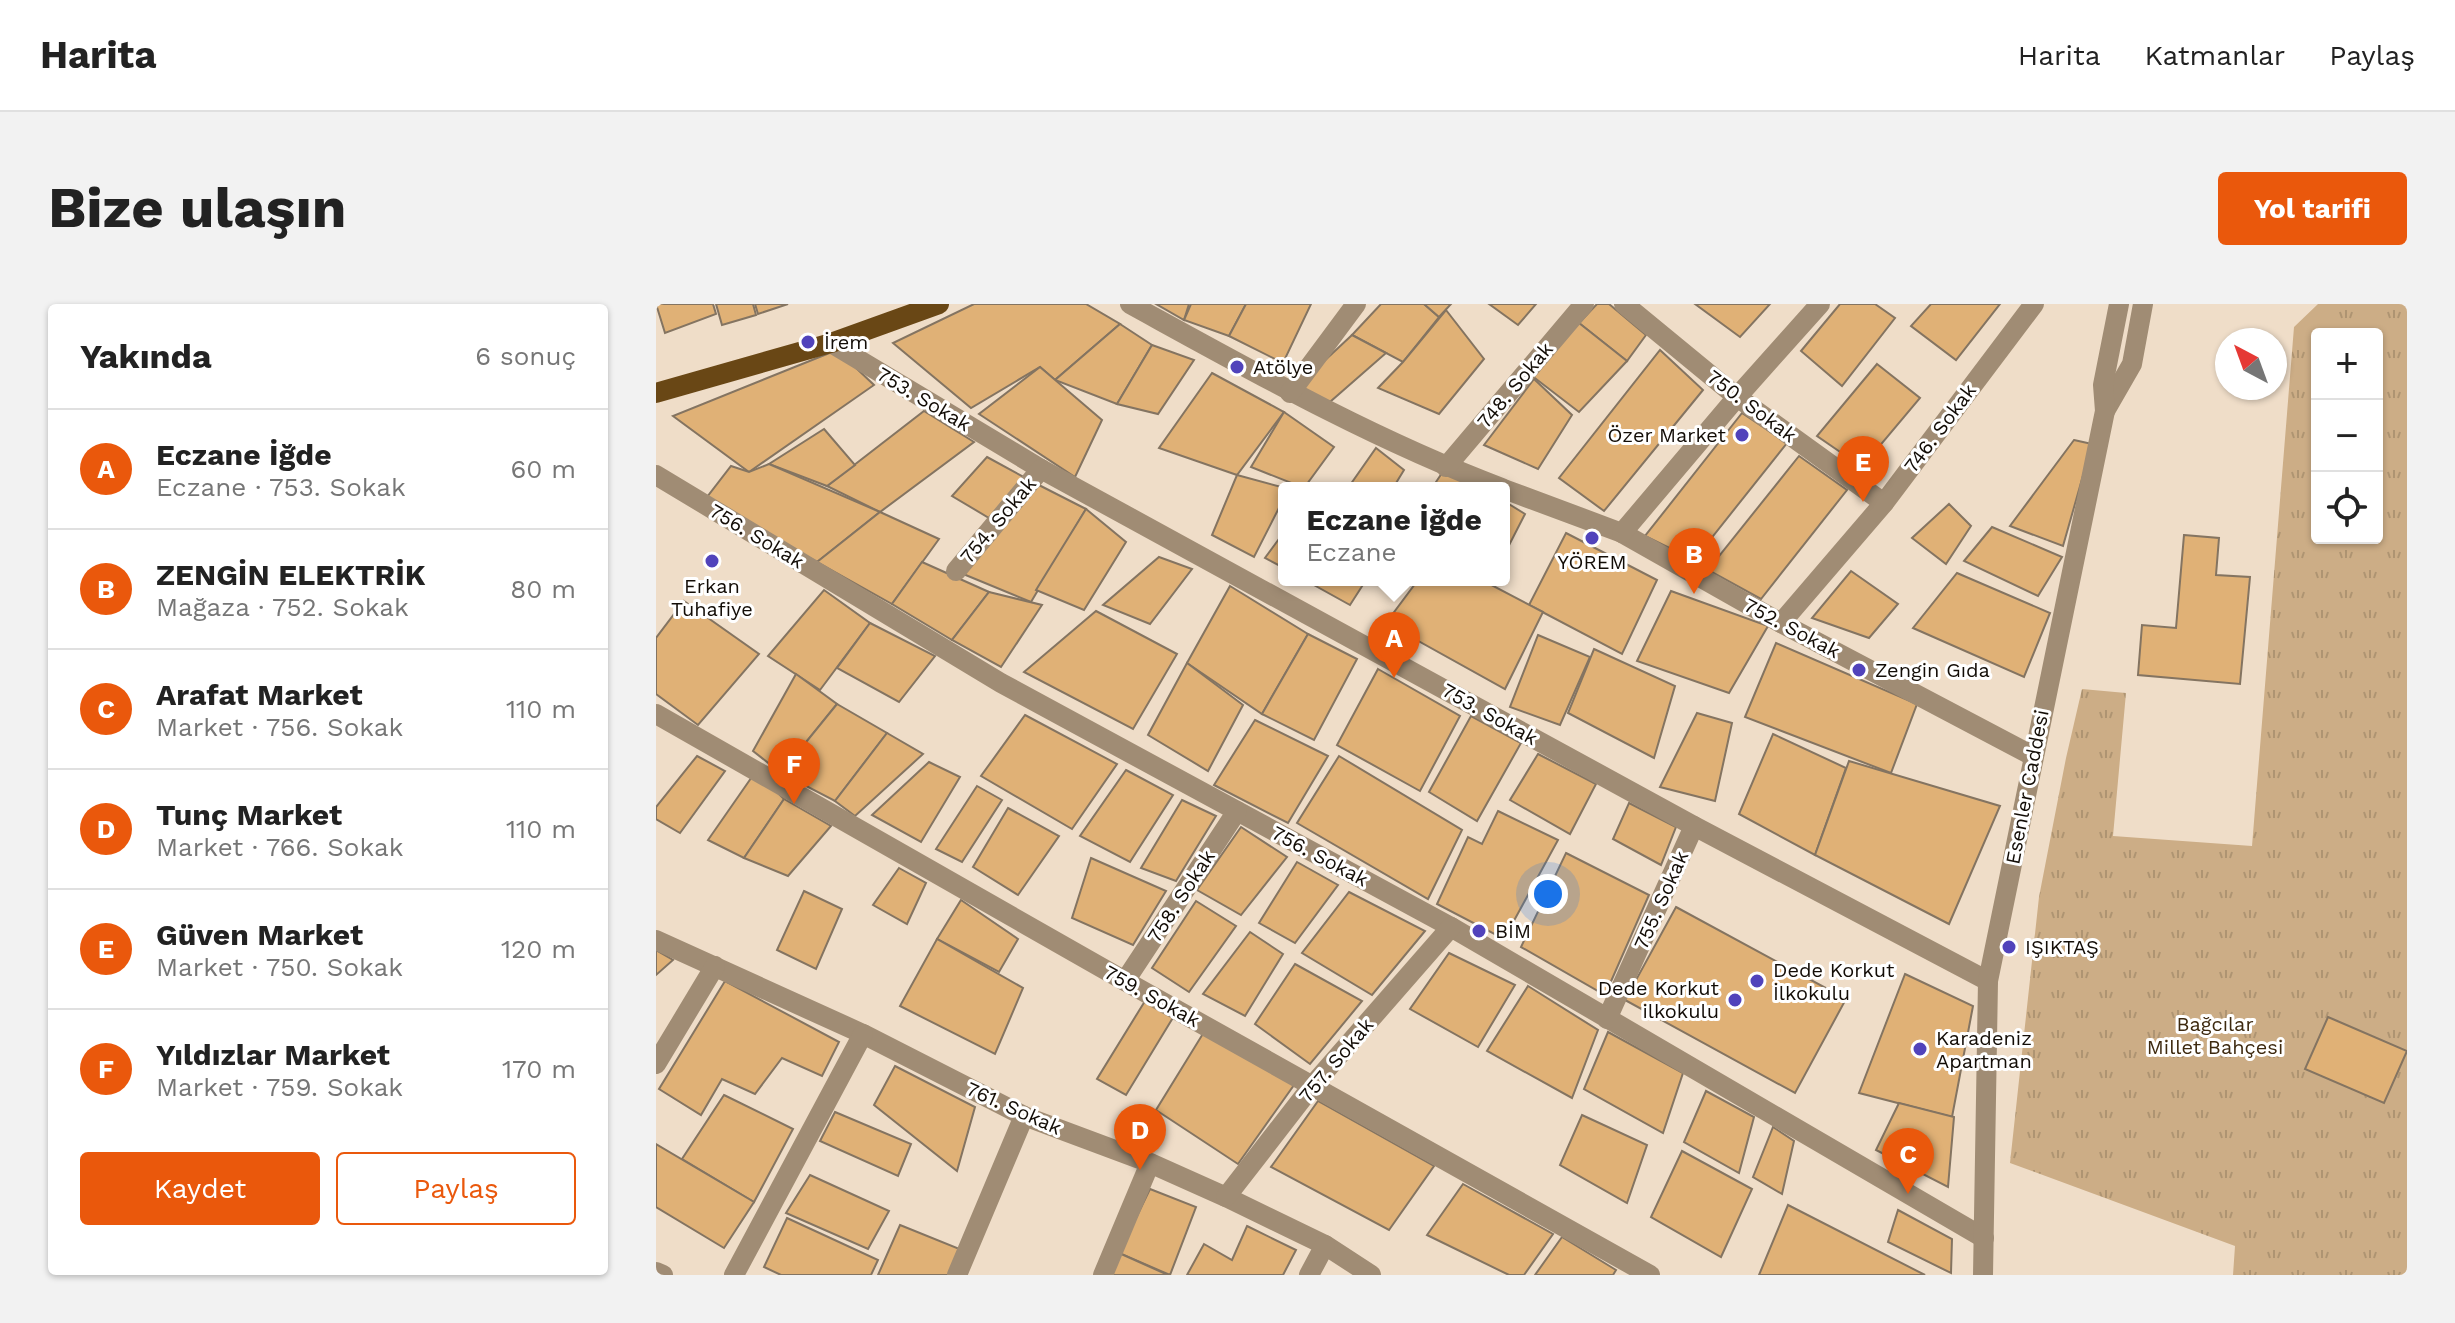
<!DOCTYPE html>
<html lang="tr">
<meta charset="utf-8">
<style>
:root{--surface:#fff;--page:#f2f2f2;--text:#222;--muted:#767676;--line:#e0e0e0;--accent:#ea580c}
body{margin:0;font-family:"Work Sans",sans-serif;background:var(--page);color:var(--text)}
.controls{position:absolute;right:24px;top:24px;display:grid;overflow:hidden;border-radius:8px;box-shadow:0 2px 6px #0004}
.controls button{width:72px;height:72px;display:grid;place-items:center;padding:0;border:0;border-bottom:2px solid var(--line);background:var(--surface);color:var(--text);font:40px sans-serif}
.compass{position:absolute;left:1559px;top:24px;width:72px;height:72px;border-radius:50%;background:var(--surface);box-shadow:0 2px 6px #0004;rotate:319deg}
.you{position:absolute;left:892px;top:590px;width:28px;height:28px;margin:-20px;border:6px solid #fff;border-radius:50%;background:#1a73e8;box-shadow:0 0 0 12px #1a73e833}
.badge{display:grid;place-items:center;width:52px;height:52px;border-radius:50%;background:var(--accent);color:#fff;font-size:26px;font-weight:700}
.pin{position:absolute;translate:-50% -66px;filter:drop-shadow(0 2px 4px #0008)}
.pin::after{content:'';position:absolute;top:42px;width:28px;height:24px;background:inherit;clip-path:polygon(0 0,100% 0,50% 100%)}
.popup{position:absolute;left:622px;top:178px;width:232px;height:104px;box-sizing:border-box;display:grid;place-content:center;border-radius:8px;background:var(--surface);filter:drop-shadow(0 2px 6px #0005);font-size:26px;white-space:nowrap;color:var(--muted)}
.popup b{font-size:30px;color:var(--text)}
.popup::after{content:'';position:absolute;left:50%;top:100%;margin-left:-16px;border:16px solid transparent;border-top-color:var(--surface)}
.list{margin:0;padding:0;list-style:none}
h2{display:flex;justify-content:space-between;align-items:center;height:104px;margin:0;padding:0 32px;font-size:34px}
h2 small{font-size:26px;font-weight:400;color:var(--muted)}
.list li{display:grid;grid-template-columns:52px 1fr auto;gap:24px;align-items:center;box-sizing:border-box;height:120px;padding:0 32px;border-top:2px solid var(--line)}
.list b{display:block;font-size:30px;white-space:nowrap}
.list p{margin:0;font-size:26px;white-space:nowrap;color:var(--muted)}
.list em{font-size:26px;font-style:normal;color:var(--muted)}
.actions{display:flex;gap:16px;padding:24px 32px}
.actions a{flex:1;padding:18px 0;border:2px solid var(--accent);border-radius:8px;text-align:center;font-size:28px;color:var(--accent)}
.actions .main{background:var(--accent);color:#fff}
.icon{flex:none;width:44px;height:44px;fill:none;stroke:currentColor;stroke-width:2;stroke-linecap:round;stroke-linejoin:round}
.map{position:relative;flex:none;width:1751px;height:971px;overflow:hidden;border-radius:8px}
header{display:flex;align-items:center;gap:48px;box-sizing:border-box;height:112px;padding:0 40px;background:var(--surface);border-bottom:2px solid var(--line)}
header strong{font-size:38px}
nav{display:flex;gap:44px;margin-inline-start:auto;font-size:28px}
.intro{display:flex;align-items:center;justify-content:space-between;box-sizing:border-box;height:192px;padding:0 48px}
h1{margin:0;font-size:56px}
.button{padding:20px 36px;border-radius:8px;background:var(--accent);color:#fff;font-size:28px;font-weight:700}
main{display:flex;gap:48px;padding:0 48px}
aside{flex:1;background:var(--surface);border-radius:8px;box-shadow:0 2px 6px #0004}
.map>svg:first-child{display:block}
.park{fill:url(#park-tufts);fill-rule:evenodd}
.building{fill:#e0b176;stroke:#847461;stroke-width:2}
.lines{fill:none;stroke-linecap:round;stroke-linejoin:round}
.minor{stroke:#a08c74;stroke-width:20}
.major{stroke:#694715;stroke-width:20}
.poi-dot{fill:#5143bb;stroke:#fff;stroke-width:3}
.labels{text-anchor:middle;dominant-baseline:central;stroke-width:6;stroke-linejoin:round;paint-order:stroke}
.poi-label{font-size:20px;fill:#120c06;stroke:#fff;text-anchor:start}
.street-label{font-size:20px;fill:#120c06;stroke:#fff}
.park-label{font-size:20px;fill:#3d290f;stroke:#fff}
</style>
<header>
<strong>Harita</strong>
<nav><a>Harita</a><a>Katmanlar</a><a>Paylaş</a></nav>
</header>
<div class="intro"><h1>Bize ulaşın</h1><a class="button">Yol tarifi</a></div>
<main>
<aside>
<h2>Yakında<small>6 sonuç</small></h2>
<ul class="list">
<li><span class="badge">A</span><div><b>Eczane İğde</b><p>Eczane · 753. Sokak</p></div><em>60 m</em></li>
<li><span class="badge">B</span><div><b>ZENGİN ELEKTRİK</b><p>Mağaza · 752. Sokak</p></div><em>80 m</em></li>
<li><span class="badge">C</span><div><b>Arafat Market</b><p>Market · 756. Sokak</p></div><em>110 m</em></li>
<li><span class="badge">D</span><div><b>Tunç Market</b><p>Market · 766. Sokak</p></div><em>110 m</em></li>
<li><span class="badge">E</span><div><b>Güven Market</b><p>Market · 750. Sokak</p></div><em>120 m</em></li>
<li><span class="badge">F</span><div><b>Yıldızlar Market</b><p>Market · 759. Sokak</p></div><em>170 m</em></li>
</ul>
<div class="actions"><a class="main">Kaydet</a><a>Paylaş</a></div>
</aside>
<div class="map">
<svg width="1751" height="971" viewBox="0 0 1751 971">
<defs>
<pattern id="park-tufts" width="24" height="20" patternUnits="userSpaceOnUse" patternTransform="scale(2)"><rect width="24" height="20" fill="#ccad86"/><path d="M3 7l-1-3M5 7V3M7 7l1-3M15 17l-1-3M17 17v-4M19 17l1-3" fill="none" stroke="#ae9472"/></pattern>
</defs>
<rect width="100%" height="100%" fill="#efddc8"/>
<path class="park" d="M 1662,0 L 1751,0 L 1751,971 L 1577,971 L 1579,942 L 1354,859 L 1383,593 L 1410,454 L 1426,385 L 1470,389 L 1457,532 L 1596,542 L 1638,23 ZM 1661,30 L 1721,30 L 1721,234 L 1661,234 Z"/>
<g class="building">
<polygon points="0,0 57,0 60,10 9,29"/>
<polygon points="60,0 97,0 100,11 66,21"/>
<polygon points="99,0 132,0 102,10"/>
<polygon points="318,0 430,0 464,20 399,76 384,63 315,104 237,39"/>
<polygon points="500,0 533,0 528,16"/>
<polygon points="535,0 590,0 573,32 528,16"/>
<polygon points="590,0 655,0 627,59 573,32"/>
<polygon points="725,0 768,0 783,13 747,58 696,31"/>
<polygon points="768,0 795,0 783,13"/>
<polygon points="833,0 880,0 862,21"/>
<polygon points="941,0 953,0 990,31 971,57 923,19"/>
<polygon points="1039,0 1114,0 1084,33"/>
<polygon points="1184,0 1219,0 1239,14 1186,82 1145,47"/>
<polygon points="1275,0 1344,0 1300,56 1255,22"/>
<polygon points="790,6 828,55 783,110 722,84 747,58"/>
<polygon points="923,19 971,57 923,108 871,68"/>
<polygon points="464,20 496,41 461,100 399,76"/>
<polygon points="696,31 730,49 667,104 634,89"/>
<polygon points="496,41 538,56 502,110 461,100"/>
<polygon points="181,46 218,81 93,168 17,112"/>
<polygon points="1004,46 1047,86 948,207 903,174"/>
<polygon points="1221,60 1264,94 1206,163 1161,132"/>
<polygon points="384,63 446,116 419,173 323,110"/>
<polygon points="556,69 628,108 581,171 503,144"/>
<polygon points="878,75 916,111 882,165 828,141"/>
<polygon points="268,107 318,138 224,208 171,182"/>
<polygon points="628,108 678,143 648,184 595,163"/>
<polygon points="1086,109 1131,139 1038,256 989,232"/>
<polygon points="168,125 199,161 171,182 113,160"/>
<polygon points="1418,136 1436,140 1407,242 1354,222"/>
<polygon points="720,144 748,166 737,184 692,184"/>
<polygon points="1143,152 1191,186 1105,295 1052,266"/>
<polygon points="331,153 375,177 333,214 296,192"/>
<polygon points="113,160 224,208 161,258 48,197 75,162 93,168"/>
<polygon points="790,163 826,184 776,184"/>
<polygon points="581,171 629,184 628,194 598,253 556,231"/>
<polygon points="375,177 430,205 375,298 300,267"/>
<polygon points="848,197 869,210 848,251"/>
<polygon points="1293,200 1315,222 1290,260 1256,234"/>
<polygon points="430,205 470,238 428,306 380,286"/>
<polygon points="224,208 283,235 236,300 161,258"/>
<polygon points="1336,223 1406,253 1382,292 1308,257"/>
<polygon points="628,228 628,264 609,254"/>
<polygon points="910,229 1001,276 966,350 873,301"/>
<polygon points="1528,231 1563,234 1560,271 1594,273 1584,380 1482,371 1486,321 1520,324"/>
<polygon points="503,253 536,265 494,320 447,301"/>
<polygon points="266,258 333,288 296,336 236,300"/>
<polygon points="1195,267 1242,300 1213,334 1156,314"/>
<polygon points="1301,269 1394,309 1368,373 1257,324"/>
<polygon points="649,276 710,276 694,301"/>
<polygon points="762,276 826,276 887,308 849,385 730,319"/>
<polygon points="574,282 652,330 606,410 531,359"/>
<polygon points="168,286 214,319 164,386 112,352"/>
<polygon points="1015,287 1112,322 1073,389 981,357"/>
<polygon points="333,288 386,301 345,363 296,336"/>
<polygon points="28,297 103,350 42,421 0,390 0,334"/>
<polygon points="440,307 521,350 477,425 368,368"/>
<polygon points="214,319 279,352 243,398 181,364"/>
<polygon points="652,330 701,355 658,436 606,410"/>
<polygon points="882,331 934,353 904,421 854,403"/>
<polygon points="1120,339 1261,400 1235,469 1089,413"/>
<polygon points="938,345 1019,382 998,454 912,409"/>
<polygon points="531,359 587,401 552,467 492,431"/>
<polygon points="722,365 804,412 764,487 681,441"/>
<polygon points="140,370 181,400 125,469 97,447"/>
<polygon points="181,400 231,429 179,497 125,469"/>
<polygon points="1041,409 1076,419 1059,497 1004,483"/>
<polygon points="369,411 461,460 416,525 325,472"/>
<polygon points="815,412 865,439 821,517 773,488"/>
<polygon points="599,416 672,452 632,519 558,481"/>
<polygon points="231,429 267,450 199,512 179,497"/>
<polygon points="1117,430 1190,464 1159,551 1083,510"/>
<polygon points="882,450 940,480 914,530 854,496"/>
<polygon points="41,452 69,467 24,529 0,515 0,503"/>
<polygon points="683,452 806,526 772,595 641,519"/>
<polygon points="1193,457 1344,502 1293,620 1159,551"/>
<polygon points="273,458 304,473 265,538 216,511"/>
<polygon points="470,466 517,491 474,558 424,532"/>
<polygon points="100,467 128,495 88,554 52,536"/>
<polygon points="321,482 346,496 306,558 280,545"/>
<polygon points="128,495 175,522 132,572 88,554"/>
<polygon points="526,496 560,512 520,577 485,564"/>
<polygon points="973,499 1020,523 1005,561 957,535"/>
<polygon points="352,504 403,532 362,591 317,563"/>
<polygon points="842,507 902,536 848,635 781,600 812,533 826,540"/>
<polygon points="585,523 631,553 585,611 541,586"/>
<polygon points="910,549 993,591 949,691 865,643"/>
<polygon points="435,554 510,587 477,641 416,614"/>
<polygon points="641,558 682,581 639,639 603,619"/>
<polygon points="243,564 270,579 251,620 217,601"/>
<polygon points="148,587 186,605 160,665 121,646"/>
<polygon points="693,588 769,627 716,691 646,649"/>
<polygon points="305,596 362,635 343,668 281,635"/>
<polygon points="540,597 580,622 533,688 496,664"/>
<polygon points="1020,603 1190,695 1139,789 969,696"/>
<polygon points="594,628 627,650 589,712 547,690"/>
<polygon points="281,635 367,684 339,750 244,702"/>
<polygon points="0,646 17,656 0,671"/>
<polygon points="793,649 859,681 822,743 754,705"/>
<polygon points="639,660 706,697 654,760 599,720"/>
<polygon points="1249,670 1317,702 1296,813 1203,789"/>
<polygon points="69,677 183,738 166,772 126,754 99,790 66,775 45,811 3,785"/>
<polygon points="872,682 942,726 916,794 831,747"/>
<polygon points="489,697 518,712 470,791 441,775"/>
<polygon points="1672,713 1751,747 1728,799 1649,765"/>
<polygon points="548,728 638,781 582,860 500,806"/>
<polygon points="952,728 1027,769 1007,829 928,785"/>
<polygon points="239,762 319,803 301,867 218,801"/>
<polygon points="1050,787 1098,813 1083,869 1028,838"/>
<polygon points="68,791 137,825 98,898 26,855"/>
<polygon points="662,797 778,862 733,926 615,863"/>
<polygon points="1243,799 1298,813 1292,883 1220,846"/>
<polygon points="179,808 255,840 242,872 164,837"/>
<polygon points="926,811 991,841 971,899 904,861"/>
<polygon points="1117,823 1138,837 1126,890 1097,873"/>
<polygon points="0,840 98,898 68,944 0,903"/>
<polygon points="1026,847 1096,885 1065,953 995,913"/>
<polygon points="154,871 233,907 212,945 130,909"/>
<polygon points="807,880 897,930 868,971 853,971 771,931"/>
<polygon points="494,885 540,903 514,971 463,949"/>
<polygon points="1132,901 1269,971 1103,971"/>
<polygon points="1242,906 1296,935 1295,969 1232,938"/>
<polygon points="131,914 222,956 215,971 125,971 108,963"/>
<polygon points="244,921 306,946 296,971 222,971"/>
<polygon points="591,922 640,946 627,971 531,971 548,940 576,956"/>
<polygon points="906,933 960,966 957,971 879,971"/>
<polygon points="463,949 512,971 454,971"/>
</g>
<g class="lines">
<g class="minor">
<path d="M 474,0 C 596,67 716,135 846,184"/>
<polyline points="968,0 1081,93 1228,199"/>
<polyline points="175,39 385,165 1038,522 1332,677"/>
<polyline points="634,89 700,0"/>
<polyline points="1449,107 1476,60 1487,0"/>
<polyline points="790,163 928,0"/>
<polyline points="0,171 345,379 795,623 1328,934"/>
<polyline points="848,185 966,229 1125,319 1377,452"/>
<polyline points="966,229 1081,93 1164,0"/>
<polyline points="300,267 385,165"/>
<polyline points="1125,319 1228,199 1378,0"/>
<polyline points="0,410 469,677 994,971"/>
<polyline points="0,636 207,730 368,812 494,859 570,893 669,941 715,971"/>
<polyline points="469,677 581,507"/>
<polyline points="951,715 1038,522"/>
<polyline points="0,760 59,662"/>
<polyline points="570,893 656,782 795,623"/>
<polyline points="0,968 7,971"/>
<polyline points="78,971 207,730"/>
<polyline points="301,971 368,812"/>
<polyline points="447,971 494,859"/>
<polyline points="653,971 669,941"/>
<polyline points="1327,971 1332,677 1449,107 1447,81 1463,0"/>
</g>
<polyline class="major" points="0,89 175,39 283,0"/>
</g>
<g class="poi-dot">
<circle cx="152" cy="38" r="8"/>
<circle cx="581" cy="63" r="8"/>
<circle cx="1086" cy="131" r="8"/>
<circle cx="936" cy="234" r="8"/>
<circle cx="56" cy="257" r="8"/>
<circle cx="1203" cy="366" r="8"/>
<circle cx="823" cy="627" r="8"/>
<circle cx="1353" cy="643" r="8"/>
<circle cx="1101" cy="677" r="8"/>
<circle cx="1079" cy="696" r="8"/>
<circle cx="1264" cy="745" r="8"/>
</g>
<g class="labels">
<g class="poi-label">
<text x="168" y="38">İrem</text>
<text x="597" y="63">Atölye</text>
<text x="1070" y="131" text-anchor="end">Özer Market</text>
<text x="936" y="258" text-anchor="middle">YÖREM</text>
<text x="56" y="282" text-anchor="middle">Erkan<tspan x="56" dy="23">Tuhafiye</tspan></text>
<text x="1219" y="366">Zengin Gıda</text>
<text x="839" y="627">BİM</text>
<text x="1369" y="643">IŞIKTAŞ</text>
<text x="1117" y="666">Dede Korkut<tspan x="1117" dy="23">İlkokulu</tspan></text>
<text x="1063" y="684" text-anchor="end">Dede Korkut<tspan x="1063" dy="23">ilkokulu</tspan></text>
<text x="1280" y="734">Karadeniz<tspan x="1280" dy="23">Apartman</tspan></text>
</g>
<g class="street-label">
<text transform="translate(859 81) rotate(-50)">748. Sokak</text>
<text transform="translate(268 95) rotate(31)">753. Sokak</text>
<text transform="translate(1096 102) rotate(37)">750. Sokak</text>
<text transform="translate(1284 124) rotate(-53)">746. Sokak</text>
<text transform="translate(342 216) rotate(-50)">754. Sokak</text>
<text transform="translate(101 232) rotate(31)">756. Sokak</text>
<text transform="translate(1136 324) rotate(28)">752. Sokak</text>
<text transform="translate(834 410) rotate(29)">753. Sokak</text>
<text transform="translate(1371 483) rotate(-79)">Esenler Caddesi</text>
<text transform="translate(664 552) rotate(28)">756. Sokak</text>
<text transform="translate(525 592) rotate(-57)">758. Sokak</text>
<text transform="translate(1005 596) rotate(-66)">755. Sokak</text>
<text transform="translate(496 692) rotate(29)">759. Sokak</text>
<text transform="translate(680 756) rotate(-50)">757. Sokak</text>
<text transform="translate(358 804) rotate(24)">761. Sokak</text>
</g>
<g class="park-label">
<text x="1559" y="720">Bağcılar<tspan x="1559" dy="23">Millet Bahçesi</tspan></text>
</g>
</g>
</svg>
<div class="controls">
<button>+</button>
<button>−</button>
<button><svg class="icon" aria-label="locate" viewBox="0 0 24 24"><circle cx="12" cy="12" r="6"/><path d="M12 2v4M12 18v4M2 12h4M18 12h4"/></svg></button>
</div>
<svg class="compass" viewBox="-18 -18 36 36"><path d="M0-13l5 13h-10z" fill="#e53935"/><path d="M0 13l5-13h-10z" fill="#767676"/></svg>
<div class="you"></div>
<div class="pin badge" style="left:738px;top:374px">A</div>
<div class="popup"><b>Eczane İğde</b>Eczane</div>
<div class="pin badge" style="left:1038px;top:290px">B</div>
<div class="pin badge" style="left:1252px;top:890px">C</div>
<div class="pin badge" style="left:484px;top:866px">D</div>
<div class="pin badge" style="left:1207px;top:198px">E</div>
<div class="pin badge" style="left:138px;top:500px">F</div>
</div>
</main>
